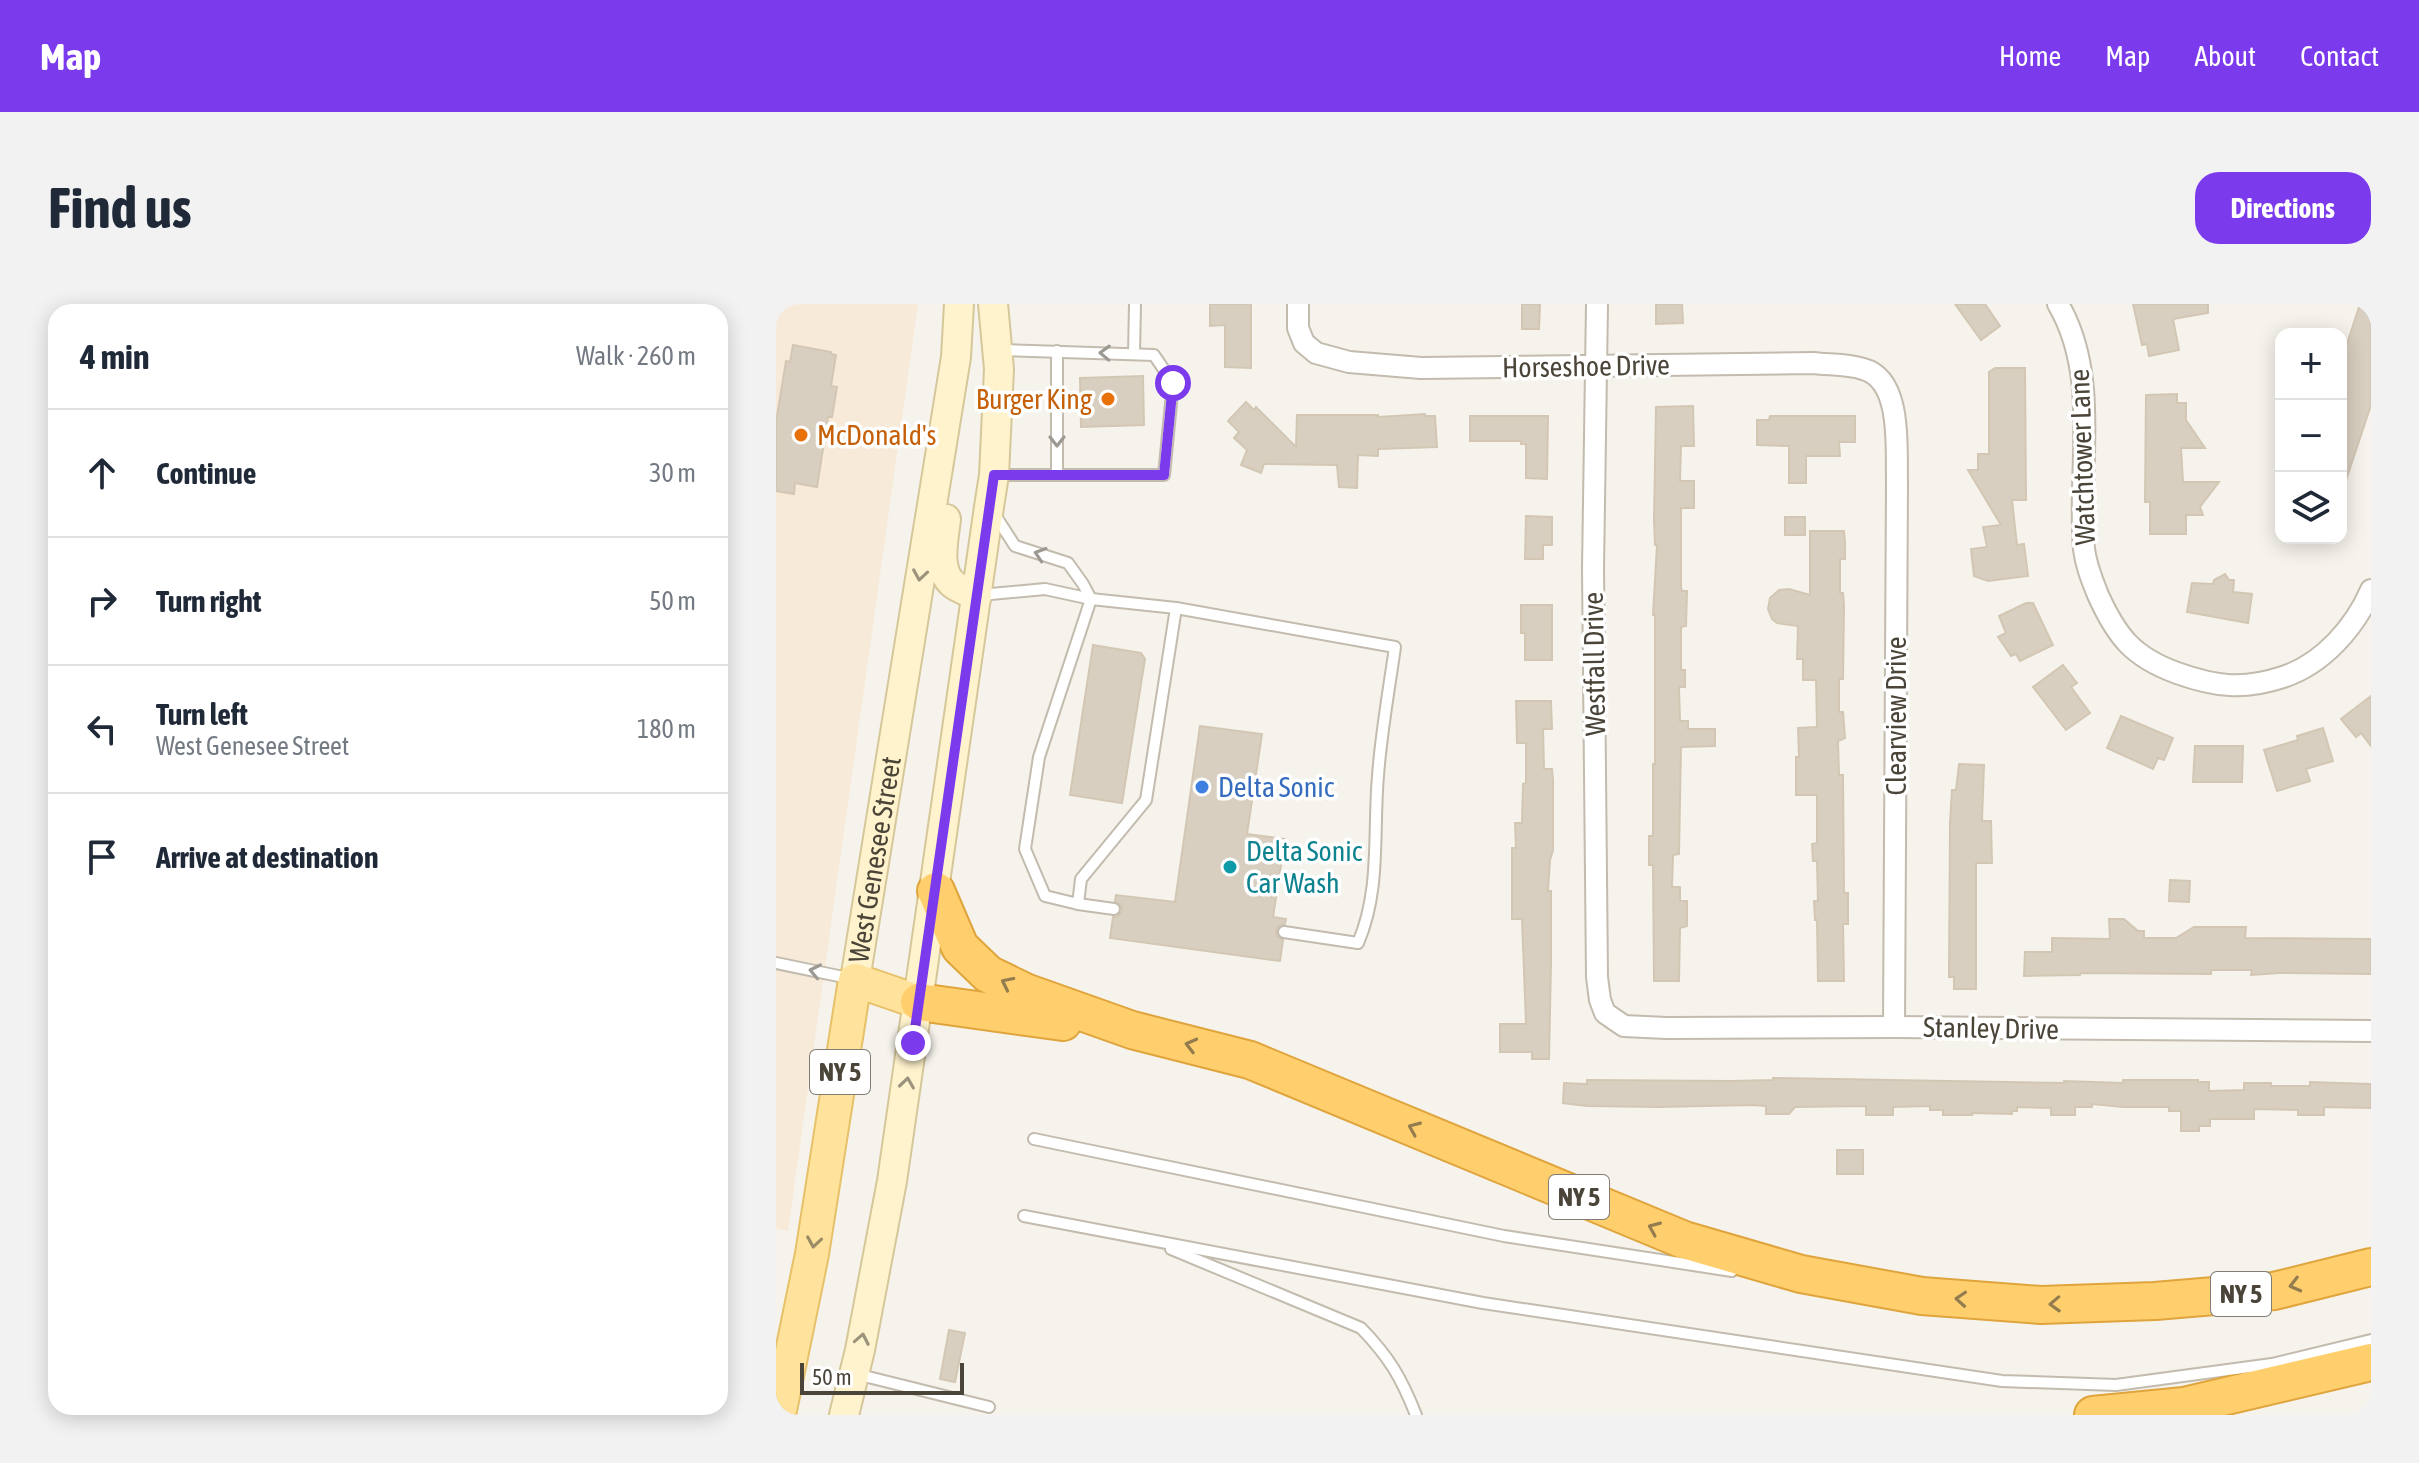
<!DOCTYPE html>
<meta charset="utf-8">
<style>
:root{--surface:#fff;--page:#f2f2f3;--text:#1f2937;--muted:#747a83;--line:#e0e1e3;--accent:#7c3aed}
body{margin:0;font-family:"Asap Condensed",sans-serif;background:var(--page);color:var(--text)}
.controls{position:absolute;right:24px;top:24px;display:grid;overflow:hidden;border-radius:16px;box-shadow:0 4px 20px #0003}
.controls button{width:72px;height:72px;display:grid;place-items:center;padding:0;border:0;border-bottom:2px solid var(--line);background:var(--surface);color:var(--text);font:40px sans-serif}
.scale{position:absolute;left:24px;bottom:20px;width:164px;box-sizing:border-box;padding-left:8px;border:4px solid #4b4439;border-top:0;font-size:22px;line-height:28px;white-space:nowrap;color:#4b4439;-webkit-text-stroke:6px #fff;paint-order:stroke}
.stop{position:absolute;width:24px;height:24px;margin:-18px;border:6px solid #7c3aed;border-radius:50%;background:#fff}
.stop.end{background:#7c3aed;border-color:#fff;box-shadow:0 2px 8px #0008}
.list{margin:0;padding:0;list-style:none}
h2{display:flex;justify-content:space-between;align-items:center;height:104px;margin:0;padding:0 32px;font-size:34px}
h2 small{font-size:26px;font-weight:400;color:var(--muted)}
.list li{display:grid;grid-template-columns:52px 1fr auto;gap:24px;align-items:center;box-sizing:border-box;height:128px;padding:0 32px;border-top:2px solid var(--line)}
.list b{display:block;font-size:30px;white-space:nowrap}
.list p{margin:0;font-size:26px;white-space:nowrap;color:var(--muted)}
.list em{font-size:26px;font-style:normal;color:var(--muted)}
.icon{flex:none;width:44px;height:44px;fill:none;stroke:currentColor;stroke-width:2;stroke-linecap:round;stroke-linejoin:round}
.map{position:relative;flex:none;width:1595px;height:1111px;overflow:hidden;border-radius:24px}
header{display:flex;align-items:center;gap:48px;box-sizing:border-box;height:112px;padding:0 40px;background:var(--accent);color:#fff}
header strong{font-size:38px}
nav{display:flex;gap:44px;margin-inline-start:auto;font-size:28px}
.intro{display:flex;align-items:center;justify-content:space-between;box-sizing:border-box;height:192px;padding:0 48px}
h1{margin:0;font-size:56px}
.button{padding:20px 36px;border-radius:24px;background:var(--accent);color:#fff;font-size:28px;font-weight:700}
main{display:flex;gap:48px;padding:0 48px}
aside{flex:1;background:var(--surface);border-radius:24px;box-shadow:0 4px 20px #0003}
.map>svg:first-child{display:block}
.commercial{fill:#f7ead8}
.building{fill:#d8cfc1;stroke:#d3c7b4;stroke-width:2}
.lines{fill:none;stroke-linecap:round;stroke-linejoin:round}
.service-casing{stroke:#c2bbae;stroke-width:14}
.minor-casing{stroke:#c2bbae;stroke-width:24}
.secondary-casing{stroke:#d6c79b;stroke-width:32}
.primary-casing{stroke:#e6c16a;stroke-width:36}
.motorway-casing{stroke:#e0a43c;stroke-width:40}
.service{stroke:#fff;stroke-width:10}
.minor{stroke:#fff;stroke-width:20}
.secondary{stroke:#fff3cd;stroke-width:28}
.primary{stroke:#ffe39c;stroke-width:32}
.motorway{stroke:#ffcf6e;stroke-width:36}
.oneway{stroke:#9c9892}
.oneway2{stroke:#9c937c}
.oneway3{stroke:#937c4e}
.oneway4{stroke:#9c8c66}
.route{stroke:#7c3aed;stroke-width:10}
.food-dot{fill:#e8710a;stroke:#fff;stroke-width:3}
.shop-dot{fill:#3f7fe0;stroke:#fff;stroke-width:3}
.culture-dot{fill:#0f9aa8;stroke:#fff;stroke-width:3}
.labels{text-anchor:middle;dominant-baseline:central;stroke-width:7;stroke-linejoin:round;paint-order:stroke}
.shield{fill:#fff;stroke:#817c74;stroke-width:2}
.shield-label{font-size:26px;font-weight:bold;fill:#4b4439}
.street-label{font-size:28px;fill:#4b4439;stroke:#fff}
.food-label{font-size:28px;fill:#c56008;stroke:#fff;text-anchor:end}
.shop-label{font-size:28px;fill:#366cbe;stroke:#fff;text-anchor:start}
.culture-label{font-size:28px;fill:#0d838f;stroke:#fff;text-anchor:start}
</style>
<header>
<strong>Map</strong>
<nav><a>Home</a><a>Map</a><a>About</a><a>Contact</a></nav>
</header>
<div class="intro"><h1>Find us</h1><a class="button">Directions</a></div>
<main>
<aside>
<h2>4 min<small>Walk · 260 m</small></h2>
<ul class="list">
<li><svg class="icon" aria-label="ahead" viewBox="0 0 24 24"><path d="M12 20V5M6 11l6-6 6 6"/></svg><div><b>Continue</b></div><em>30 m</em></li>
<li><svg class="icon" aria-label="right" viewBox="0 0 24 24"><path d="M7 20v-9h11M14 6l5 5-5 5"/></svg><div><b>Turn right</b></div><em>50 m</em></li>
<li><svg class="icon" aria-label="left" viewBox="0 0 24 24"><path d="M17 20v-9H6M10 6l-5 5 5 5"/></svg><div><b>Turn left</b><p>West Genesee Street</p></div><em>180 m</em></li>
<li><svg class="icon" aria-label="arrive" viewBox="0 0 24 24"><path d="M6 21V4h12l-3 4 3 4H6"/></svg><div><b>Arrive at destination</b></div></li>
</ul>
</aside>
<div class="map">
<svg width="1595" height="1111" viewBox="0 0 1595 1111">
<rect width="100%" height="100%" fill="#f6f3ec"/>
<polygon class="commercial" points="0,0 142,0 12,927 0,924"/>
<g class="building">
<polygon points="434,0 475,0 475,64 449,63 449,21 434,22"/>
<polygon points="746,0 764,0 763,25 746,25"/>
<polygon points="880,0 906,0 907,19 880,20"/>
<polygon points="1179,0 1209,0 1224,22 1205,36"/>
<polygon points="1357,0 1432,0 1432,9 1397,15 1403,46 1373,52 1371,40 1366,41"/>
<polygon points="1584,0 1595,0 1595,101 1568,182 1565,182 1565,44 1569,46"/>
<polygon points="17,41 55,48 55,50 60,51 55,82 61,83 56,113 52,113 41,183 19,179 18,190 0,187 0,118 10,57 14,58"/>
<polygon points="1219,64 1249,64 1250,196 1236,196 1241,241 1248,240 1252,272 1212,277 1198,272 1195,245 1211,243 1207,223 1225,221 1192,166 1202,166 1202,150 1213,150 1213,68"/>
<polygon points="367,72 368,121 305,123 304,74"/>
<polygon points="1401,90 1401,99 1410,99 1410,116 1429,144 1405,144 1407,178 1443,178 1424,203 1427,211 1410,211 1410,230 1374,230 1374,198 1369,198 1370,91"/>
<polygon points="470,98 478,106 480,103 520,143 521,111 602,111 602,113 649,110 649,112 659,112 661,143 602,145 602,152 582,151 581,184 563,183 561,161 488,160 485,169 465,161 471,146 458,134 463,128 452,117"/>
<polygon points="917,102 918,142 905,142 904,177 918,177 918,204 905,204 905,283 906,287 911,287 910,322 905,323 905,366 909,366 909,383 903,383 904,417 912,417 912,425 939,425 939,442 905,443 903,550 897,551 896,583 904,583 904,597 911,597 911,622 904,624 903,677 878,677 877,561 873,561 873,532 877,532 877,460 879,460 879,311 877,311 881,241 879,241 878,216 880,103"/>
<polygon points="694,112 772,112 771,175 750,174 750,140 745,140 745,137 694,137"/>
<polygon points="994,112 1079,112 1079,138 1063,138 1064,152 1030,152 1030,179 1013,179 1013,142 981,141 981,116 993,116"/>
<polygon points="750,212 776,213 776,241 767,241 767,255 749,255"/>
<rect x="1009" y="213" width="20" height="18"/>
<polygon points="1034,227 1068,227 1069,238 1069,255 1064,255 1064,289 1067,289 1068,301 1067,375 1063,375 1063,408 1067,408 1069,434 1062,437 1063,471 1067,471 1068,589 1072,589 1072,620 1067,620 1068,677 1042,677 1041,616 1039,616 1038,597 1042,597 1041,557 1037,557 1036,540 1041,539 1041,491 1020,491 1020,453 1023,453 1022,424 1041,423 1040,376 1027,376 1027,355 1021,355 1022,322 1001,319 996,315 992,305 994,294 1003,286 1013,285 1034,291"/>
<polygon points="1449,270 1453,276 1458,276 1457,288 1476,290 1472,319 1411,308 1416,279 1437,280 1438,276"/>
<polygon points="1250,299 1257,299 1277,341 1244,357 1240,350 1235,352 1222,333 1230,329 1223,312"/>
<polygon points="745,301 776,301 776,356 749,356 749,329 745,329"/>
<polygon points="317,341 365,349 369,355 346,499 294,491"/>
<polygon points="1287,361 1301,379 1295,383 1314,409 1290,426 1257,383"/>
<polygon points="1595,392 1595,442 1585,429 1580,433 1565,415"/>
<polygon points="740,397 775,397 776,425 767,425 768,465 776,465 777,477 777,546 774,556 772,587 775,587 775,659 773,755 756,755 756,748 724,748 724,720 750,720 746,615 736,615 736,544 740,544 739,519 746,519 747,480 750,479 750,439 741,439"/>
<polygon points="1345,412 1397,434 1388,456 1382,454 1377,465 1331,444"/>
<polygon points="424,422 486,430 471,530 509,535 497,613 510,615 509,620 504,621 500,626 501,632 507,636 504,657 334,634 337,613 342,612 346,607 345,601 339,597 340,591 399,598"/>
<polygon points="1547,424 1557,457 1530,465 1534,477 1501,487 1488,446 1522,436 1521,432"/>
<polygon points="1419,442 1467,442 1466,478 1417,478"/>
<polygon points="1183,460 1208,461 1206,517 1215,517 1216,559 1200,559 1200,685 1178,685 1178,673 1173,673 1174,519 1176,486 1180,486"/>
<polygon points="1394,576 1414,577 1413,598 1393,597"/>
<polygon points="1333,615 1348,615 1362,627 1368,627 1368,634 1400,634 1418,623 1470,623 1469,634 1595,635 1595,670 1504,669 1475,671 1476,666 1435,666 1435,670 1305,669 1304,671 1248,672 1249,648 1276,648 1276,634 1334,635"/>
<polygon points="997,774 1288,779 1288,777 1347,779 1347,776 1422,776 1422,778 1433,778 1433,787 1468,786 1468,779 1495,779 1495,782 1534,782 1534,778 1595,780 1595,804 1548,803 1548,811 1522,811 1522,806 1478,805 1478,815 1434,815 1434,822 1423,822 1423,827 1405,827 1405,807 1393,807 1393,803 1347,803 1316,800 1316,803 1299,803 1299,811 1275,811 1275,804 1241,803 1241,807 1236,807 1236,810 1196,809 1196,811 1167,811 1167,806 1154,806 1154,802 1117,803 1117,811 1090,811 1090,802 1019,803 1013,810 990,810 990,802 977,801 882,803 811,802 787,799 788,779 811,780 811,776 956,777 997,776"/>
<rect x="1061" y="846" width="26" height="24"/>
<polygon points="173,1026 189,1029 179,1078 164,1075"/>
</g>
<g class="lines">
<g class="service-casing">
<g id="service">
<polyline points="281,47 281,171"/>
<polyline points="358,50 359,0"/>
<polyline points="221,171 388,171 397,79 378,51 223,46"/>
<path d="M 219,211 L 239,242 L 292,259 L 307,280 L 315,295 L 263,453 L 249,545 L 269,592 L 302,600 L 305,575 L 370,496 L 400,304 L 619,343 C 613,386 605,429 602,472 C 597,528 605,586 582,639 L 508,628"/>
<polyline points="204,291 269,285 315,295 400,304"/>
<polyline points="302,600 338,605"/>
<polyline points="0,659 77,675"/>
<polyline points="258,835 728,932 956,967"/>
<polyline points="248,912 707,999 1226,1077 1340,1081 1496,1060 1595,1036"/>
<path d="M 395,945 L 585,1024 C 613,1053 625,1073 640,1111"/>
<polyline points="80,1070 213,1103"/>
</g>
</g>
<g class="minor-casing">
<g id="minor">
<path d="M 522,0 L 522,24 L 528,39 L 540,49 L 573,58 L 645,64 L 1037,59 C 1053,61 1072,60 1087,65 C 1127,75 1120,146 1121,178 L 1118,723"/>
<polyline points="821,0 817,265 821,673 824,696 829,709 848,722 890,724 1118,723 1595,727"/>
<path d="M 1282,0 C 1325,73 1301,165 1308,245 C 1310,262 1316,276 1322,291 C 1341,333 1357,353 1401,369 C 1440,383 1468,386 1507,373 C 1547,360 1579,323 1595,286"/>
</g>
</g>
<g class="secondary-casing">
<g id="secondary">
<path d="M 170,215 C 168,234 160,266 177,280 C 183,285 194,288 201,292"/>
<path id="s1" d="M 79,676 L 180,53 L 183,0"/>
<polyline points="68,1111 84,1046 116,877 213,203 218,171 223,65 217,0"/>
</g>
</g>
<g class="primary-casing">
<polyline id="primary" points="3,1111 36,950 79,676 143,698"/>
</g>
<g class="motorway-casing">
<g id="motorway">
<polyline points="160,587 184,643 212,670 249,688 356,726 474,756 908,936 1025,970 1146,992 1265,1001 1379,997 1498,987 1595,963"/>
<polyline points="143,698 287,718"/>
<polyline points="1317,1111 1408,1102 1595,1058"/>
</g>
</g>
<use href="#service" class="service"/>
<use href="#minor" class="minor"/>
<use href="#secondary" class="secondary"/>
<use href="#primary" class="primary"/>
<use href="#motorway" class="motorway"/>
</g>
<defs><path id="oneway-chevron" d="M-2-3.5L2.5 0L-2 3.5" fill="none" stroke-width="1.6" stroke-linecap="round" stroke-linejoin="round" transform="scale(2)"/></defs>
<g class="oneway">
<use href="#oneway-chevron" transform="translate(329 49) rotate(-178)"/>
<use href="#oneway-chevron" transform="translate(281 137) rotate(90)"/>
<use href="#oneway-chevron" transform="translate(264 250) rotate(-162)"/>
<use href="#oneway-chevron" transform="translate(39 667) rotate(-168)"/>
</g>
<g class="oneway2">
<use href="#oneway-chevron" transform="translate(144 271) rotate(99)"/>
<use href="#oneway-chevron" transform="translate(131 779) rotate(-82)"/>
<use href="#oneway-chevron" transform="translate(86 1035) rotate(-79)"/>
</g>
<g class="oneway3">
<use href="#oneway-chevron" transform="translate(231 679) rotate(-154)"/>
<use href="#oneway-chevron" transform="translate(415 741) rotate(-166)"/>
<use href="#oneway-chevron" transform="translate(638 824) rotate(-157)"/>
<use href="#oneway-chevron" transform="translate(878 924) rotate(-157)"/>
<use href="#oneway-chevron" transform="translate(1519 981) rotate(166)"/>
<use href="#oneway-chevron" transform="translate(1185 995) rotate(-176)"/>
<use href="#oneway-chevron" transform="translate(1279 1000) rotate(178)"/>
</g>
<use class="oneway4" href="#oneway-chevron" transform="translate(38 938) rotate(99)"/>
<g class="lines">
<polyline class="route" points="137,739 218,171 388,171 397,79"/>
</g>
<g class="food-dot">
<circle cx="332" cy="95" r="8"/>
<circle cx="25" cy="131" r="8"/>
</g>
<circle class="shop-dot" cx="426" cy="483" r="8"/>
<circle class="culture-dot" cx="454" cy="563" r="8"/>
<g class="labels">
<g class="shield">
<rect x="34" y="746" width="60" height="44" rx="6"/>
<rect x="773" y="871" width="60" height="44" rx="6"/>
<rect x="1435" y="968" width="60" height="44" rx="6"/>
</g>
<g class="shield-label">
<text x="64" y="768">NY 5</text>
<text x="803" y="893">NY 5</text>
<text x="1465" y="990">NY 5</text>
</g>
<g class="street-label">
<text transform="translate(810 62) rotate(-1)">Horseshoe Drive</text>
<text transform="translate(1306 153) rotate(-92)">Watchtower Lane</text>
<text transform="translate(818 360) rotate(-91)">Westfall Drive</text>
<text transform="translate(1120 412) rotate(-90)">Clearview Drive</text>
<text stroke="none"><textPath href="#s1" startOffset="122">West Genesee Street</textPath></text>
<text transform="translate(1215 724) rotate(1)">Stanley Drive</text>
</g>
<g class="food-label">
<text x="316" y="95">Burger King</text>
<text x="41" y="131" text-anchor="start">McDonald's</text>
</g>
<g class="shop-label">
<text x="442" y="483">Delta Sonic</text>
</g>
<g class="culture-label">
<text x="470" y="547">Delta Sonic<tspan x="470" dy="32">Car Wash</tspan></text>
</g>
</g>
</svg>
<div class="controls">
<button>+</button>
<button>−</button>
<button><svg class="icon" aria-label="layers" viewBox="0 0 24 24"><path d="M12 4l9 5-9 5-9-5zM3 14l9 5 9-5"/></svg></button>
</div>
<div class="scale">50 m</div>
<div class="stop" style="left:397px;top:79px"></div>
<div class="stop end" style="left:137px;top:739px"></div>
</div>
</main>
